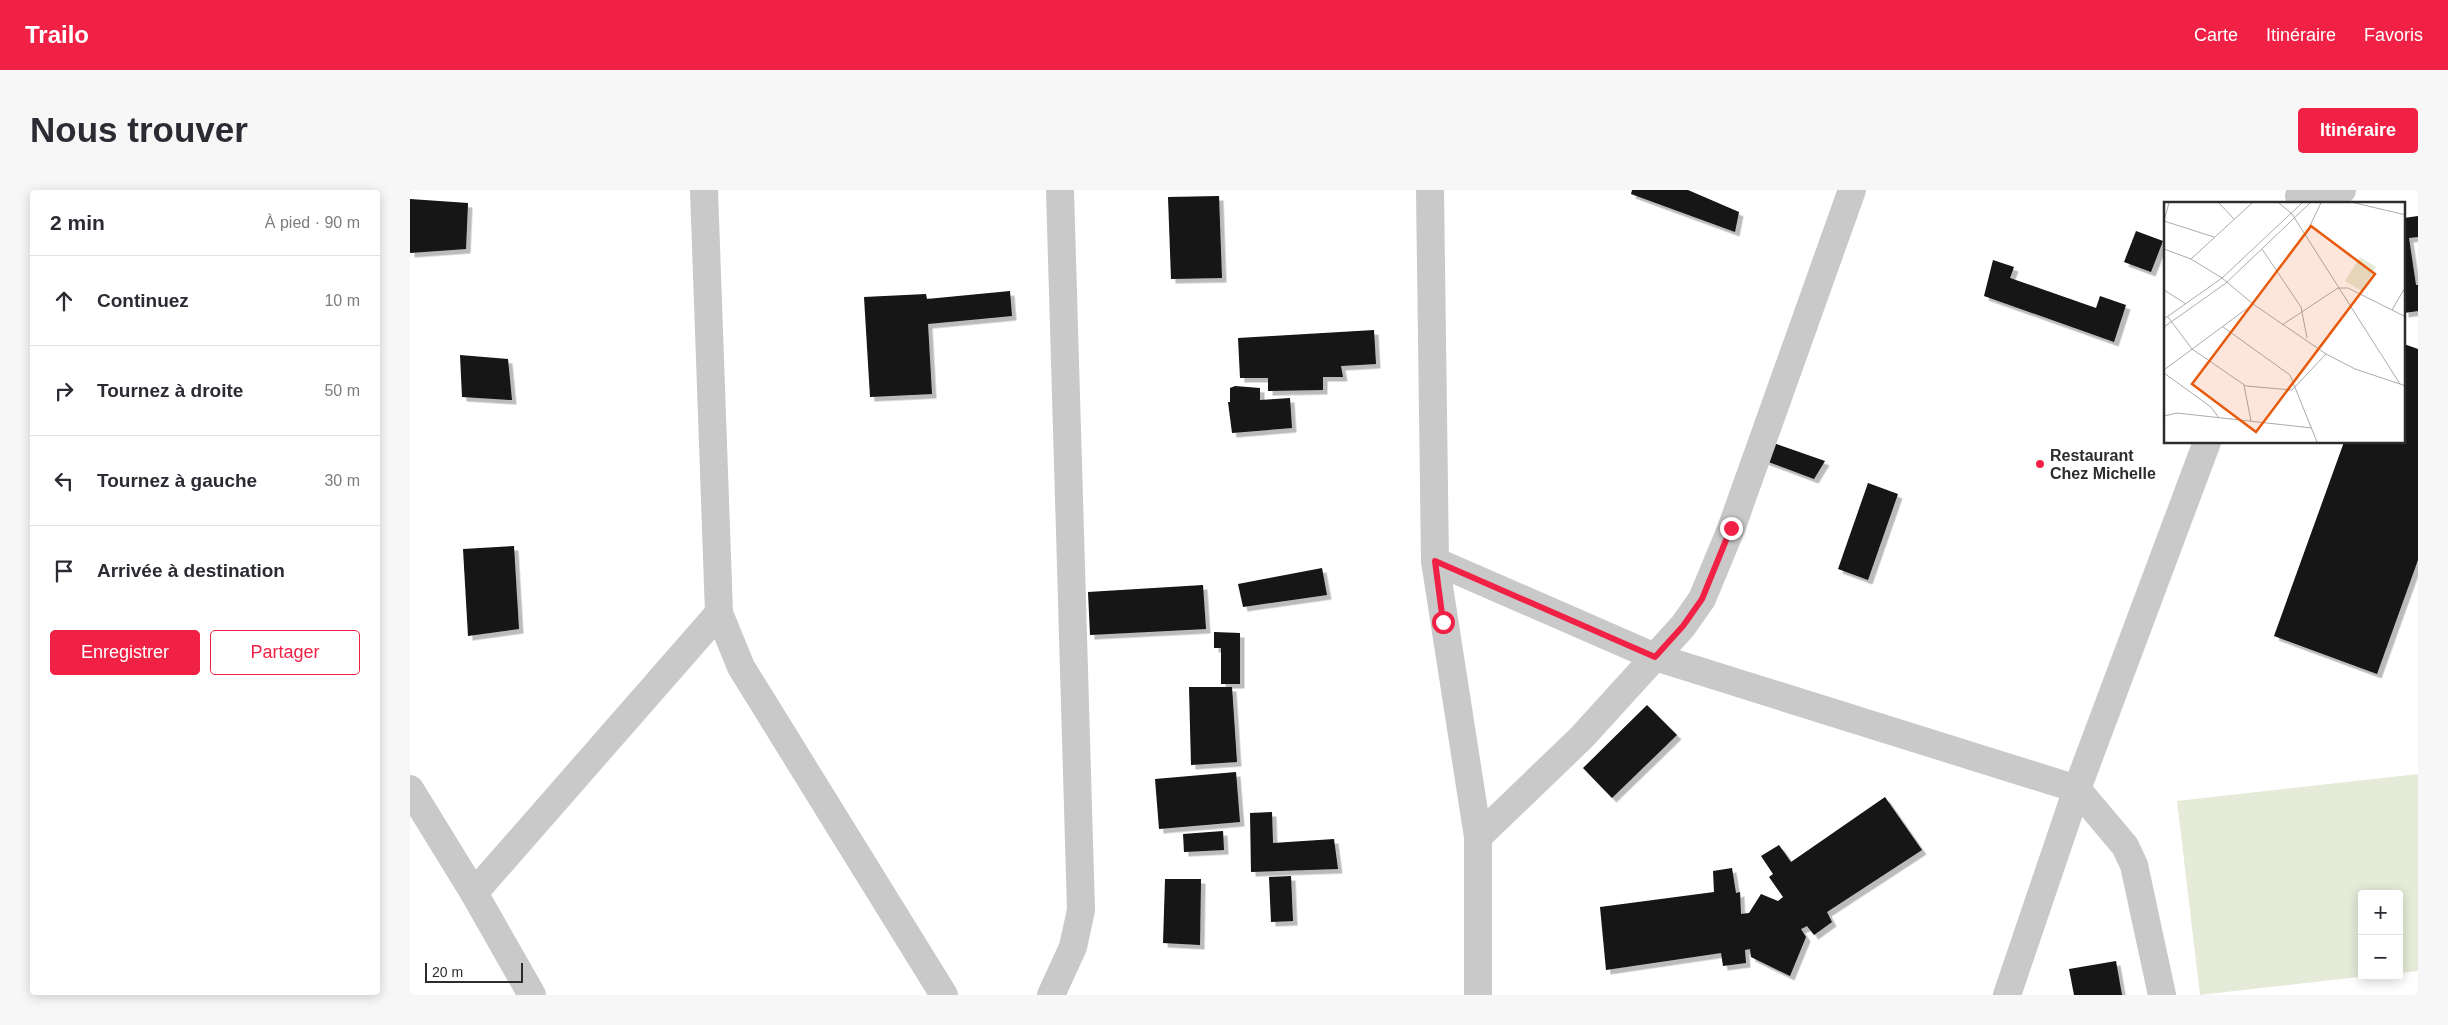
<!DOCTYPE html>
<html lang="fr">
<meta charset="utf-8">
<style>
:root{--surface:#fff;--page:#f7f7f7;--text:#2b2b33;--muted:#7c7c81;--line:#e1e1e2;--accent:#f12145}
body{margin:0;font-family:Helvetica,sans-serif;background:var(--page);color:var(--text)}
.controls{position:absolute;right:15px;bottom:15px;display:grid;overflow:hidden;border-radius:5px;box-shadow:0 2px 12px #0003}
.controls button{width:45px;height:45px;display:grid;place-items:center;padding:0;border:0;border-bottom:1px solid var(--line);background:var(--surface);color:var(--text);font:25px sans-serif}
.scale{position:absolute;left:15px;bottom:12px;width:98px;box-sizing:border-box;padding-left:5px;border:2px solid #2c2c2c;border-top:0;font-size:14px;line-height:18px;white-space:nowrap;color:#2c2c2c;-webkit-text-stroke:4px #fff;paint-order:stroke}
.stop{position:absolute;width:15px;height:15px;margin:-11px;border:4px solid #f12145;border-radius:50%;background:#fff}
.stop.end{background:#f12145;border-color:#fff;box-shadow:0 1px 5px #0008}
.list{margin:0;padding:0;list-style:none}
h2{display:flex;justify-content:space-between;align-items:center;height:65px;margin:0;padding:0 20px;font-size:21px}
h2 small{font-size:16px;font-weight:400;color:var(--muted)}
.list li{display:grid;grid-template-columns:32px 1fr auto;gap:15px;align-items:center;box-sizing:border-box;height:90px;padding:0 20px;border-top:1px solid var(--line)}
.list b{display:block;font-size:19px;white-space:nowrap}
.list em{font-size:16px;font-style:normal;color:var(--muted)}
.actions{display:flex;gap:10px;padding:15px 20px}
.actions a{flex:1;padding:11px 0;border:1px solid var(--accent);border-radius:5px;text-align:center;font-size:18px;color:var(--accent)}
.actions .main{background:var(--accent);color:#fff}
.icon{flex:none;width:28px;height:28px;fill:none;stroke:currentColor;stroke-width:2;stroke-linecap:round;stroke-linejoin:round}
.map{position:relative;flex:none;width:2008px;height:805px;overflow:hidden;border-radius:5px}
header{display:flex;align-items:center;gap:30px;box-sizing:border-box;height:70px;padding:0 25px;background:var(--accent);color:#fff}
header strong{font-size:24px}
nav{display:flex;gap:28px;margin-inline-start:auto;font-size:18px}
.intro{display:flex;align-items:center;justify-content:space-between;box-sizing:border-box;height:120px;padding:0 30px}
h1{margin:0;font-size:35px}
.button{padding:12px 22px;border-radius:5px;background:var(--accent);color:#fff;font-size:18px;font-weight:700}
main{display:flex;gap:30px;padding:0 30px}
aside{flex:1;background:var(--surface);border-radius:5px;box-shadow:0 2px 12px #0003}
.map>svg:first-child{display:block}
.green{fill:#e5ebd8}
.building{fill:#131313;filter:url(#shadow)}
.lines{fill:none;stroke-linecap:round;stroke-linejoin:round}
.minor{stroke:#c9c9c9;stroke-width:28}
.route{stroke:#f12145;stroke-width:6}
.poi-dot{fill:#f12145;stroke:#fff;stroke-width:2}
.labels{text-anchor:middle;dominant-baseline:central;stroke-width:5;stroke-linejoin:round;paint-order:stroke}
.poi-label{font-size:16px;font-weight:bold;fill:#2c2c2c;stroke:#fff;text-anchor:start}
.inset-road{fill:none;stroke:#ababab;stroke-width:1}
.view{fill:#e8590c;fill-opacity:0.15;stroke:#e8590c;stroke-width:2.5}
.inset-edge{fill:none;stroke:#2c2c2c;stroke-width:2.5}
</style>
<header>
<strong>Trailo</strong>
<nav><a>Carte</a><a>Itinéraire</a><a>Favoris</a></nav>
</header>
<div class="intro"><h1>Nous trouver</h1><a class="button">Itinéraire</a></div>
<main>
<aside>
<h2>2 min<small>À pied · 90 m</small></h2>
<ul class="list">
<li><svg class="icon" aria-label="ahead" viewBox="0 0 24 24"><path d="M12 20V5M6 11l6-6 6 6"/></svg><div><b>Continuez</b></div><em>10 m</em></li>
<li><svg class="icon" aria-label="right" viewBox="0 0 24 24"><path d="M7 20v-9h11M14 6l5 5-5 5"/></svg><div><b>Tournez à droite</b></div><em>50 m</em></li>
<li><svg class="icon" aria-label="left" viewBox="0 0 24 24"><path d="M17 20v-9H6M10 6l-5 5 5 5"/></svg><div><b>Tournez à gauche</b></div><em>30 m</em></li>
<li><svg class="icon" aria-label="arrive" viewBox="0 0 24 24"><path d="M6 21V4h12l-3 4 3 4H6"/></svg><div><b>Arrivée à destination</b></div></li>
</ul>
<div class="actions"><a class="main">Enregistrer</a><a>Partager</a></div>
</aside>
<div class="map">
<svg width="2008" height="805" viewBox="0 0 2008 805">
<defs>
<filter id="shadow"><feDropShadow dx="4.5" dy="4.5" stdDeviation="0" flood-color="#0004"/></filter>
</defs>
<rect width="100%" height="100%" fill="#fff"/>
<polygon class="green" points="2008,584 2008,781 1989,783 1989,704 1952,704 1952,786 1958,786 1790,805 1767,611"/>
<g class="building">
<polygon points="1222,0 1278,0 1329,22 1325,42 1221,4"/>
<polygon points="809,6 812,88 761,89 758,7"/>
<polygon points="0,9 58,13 56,59 0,63"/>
<polygon points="2008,26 2008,47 1999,48 2006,95 2008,95 2008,121 1994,123 1994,28"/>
<polygon points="1726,41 1753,51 1741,82 1714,72"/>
<polygon points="1583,70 1604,77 1600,88 1686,118 1690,106 1716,115 1704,152 1574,106"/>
<polygon points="600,101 602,126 518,134 522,204 460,207 454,107 516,104 517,109"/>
<polygon points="964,140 966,174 931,176 933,187 913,187 913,200 858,201 858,188 830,188 828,148"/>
<polygon points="1994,154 2008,159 2008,370 1967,484 1864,446 1934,252 1994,252"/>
<polygon points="50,165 98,169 102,210 52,207"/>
<polygon points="825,196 850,198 850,210 880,208 882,238 822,243 818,212 820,212 820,198"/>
<polygon points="1358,251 1415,271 1404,289 1353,270"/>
<polygon points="1458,293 1488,304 1458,390 1428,379"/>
<polygon points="104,356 109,439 58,446 53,359"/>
<polygon points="912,378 917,405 833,417 828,394"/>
<polygon points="793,395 796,439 680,445 678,402"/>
<polygon points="804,442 830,443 830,494 811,494 811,458 804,458"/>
<polygon points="779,497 822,497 827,572 781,575"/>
<polygon points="1237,515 1267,545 1202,608 1173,578"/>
<polygon points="826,582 830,632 749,639 745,589"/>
<polygon points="1475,607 1512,660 1417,722 1422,732 1404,745 1397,736 1391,739 1396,747 1380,786 1341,767 1340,759 1335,760 1336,773 1313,776 1311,763 1196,780 1190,717 1304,702 1303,681 1322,678 1326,703 1330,702 1331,724 1339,723 1351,704 1368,711 1373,707 1359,687 1363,684 1351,666 1369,655 1381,672"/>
<polygon points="862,622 863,653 924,649 928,679 841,682 840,623"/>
<polygon points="813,641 814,660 774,662 773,644"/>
<polygon points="881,686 883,731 861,732 859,687"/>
<polygon points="755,689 791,689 790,755 753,753"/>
<polygon points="1706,771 1712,805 1664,805 1659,779"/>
</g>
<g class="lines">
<g class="minor">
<polyline points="294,0 309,423 331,477 534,805"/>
<polyline points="1020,0 1025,371 1068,647 1068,805"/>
<polyline points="1889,6 1932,0"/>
<polyline points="1025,371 1245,467 1667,599 1715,656 1724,675 1752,805"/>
<polyline points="0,599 64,703 122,805"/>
<polyline points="1068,647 1172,547 1273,436 1292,409 1321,339 1442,0"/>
<polyline points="64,703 309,423"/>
<polyline points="641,805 663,757 671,720 650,0"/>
<polyline points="1597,805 1667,599 1797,252"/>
</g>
</g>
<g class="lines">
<polyline class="route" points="1033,432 1025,371 1245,467 1273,436 1292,409 1321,338"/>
</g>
<circle class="poi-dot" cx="1630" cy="274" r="5"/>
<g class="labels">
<g class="poi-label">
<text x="1640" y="265">Restaurant<tspan x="1640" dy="18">Chez Michelle</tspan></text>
</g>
</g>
<g transform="translate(1754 12)">
<rect width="241" height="241" fill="#fff"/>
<path d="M 196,55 L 212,65 L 198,89 L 181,79 Z" fill="#e5ebd8"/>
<path class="inset-road" d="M 55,1 L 70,17M 115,1 L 128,12 L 236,182M 191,1 L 242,13M 0,19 L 50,35M 0,19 L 5,1M 141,34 L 157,1M 0,47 L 27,57 L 58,76 L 89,102 L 162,152 L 191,167 L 242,184M 98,47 L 137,105 L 143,136M 27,57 L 88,1M 0,88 L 22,102M 228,108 L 242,84M 4,115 L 28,147 L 82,184 L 128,188 L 162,152M 0,117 L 58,76 L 138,1M 118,123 L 174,86 L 184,86 L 242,115M 0,125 L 62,81 L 146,1M 59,125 L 126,173 L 153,240M 0,168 L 89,102M 0,171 L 47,205 L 55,216M 80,183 L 87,219M 0,214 L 13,211 L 148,226"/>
<path class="view" d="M 147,24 L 211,72 L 92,230 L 28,182 Z"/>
<rect width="241" height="241" class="inset-edge"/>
</g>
</svg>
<div class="controls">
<button>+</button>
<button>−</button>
</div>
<div class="scale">20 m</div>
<div class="stop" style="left:1033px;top:432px"></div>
<div class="stop end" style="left:1321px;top:338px"></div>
</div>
</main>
